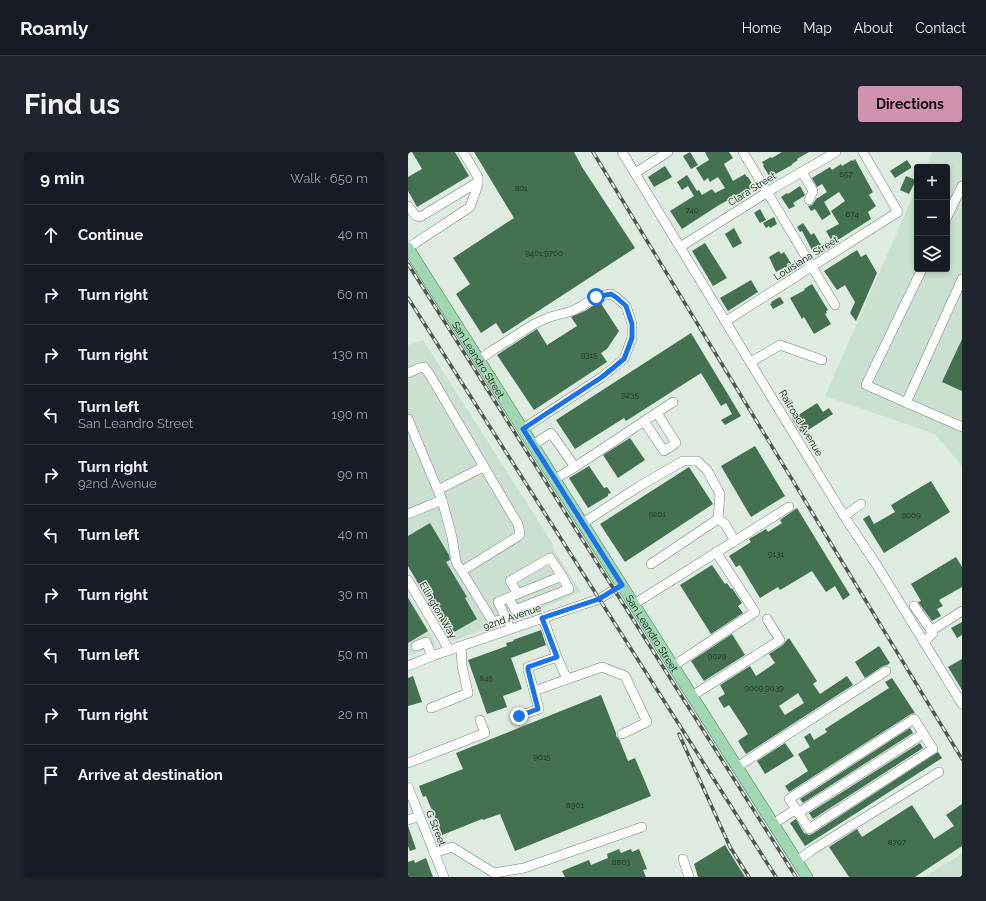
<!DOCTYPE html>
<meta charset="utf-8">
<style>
:root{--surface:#171b24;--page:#20242c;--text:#f1f3f6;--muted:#9ea1a6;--line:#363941;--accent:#d192ae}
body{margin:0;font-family:Raleway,sans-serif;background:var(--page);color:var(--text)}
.controls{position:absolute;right:12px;top:12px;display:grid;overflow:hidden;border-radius:4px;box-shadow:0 2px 6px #0003}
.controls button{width:36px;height:36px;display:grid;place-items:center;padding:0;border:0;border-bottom:1px solid var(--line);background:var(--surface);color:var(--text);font:20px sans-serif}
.stop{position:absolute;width:12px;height:12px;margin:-9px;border:3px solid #1a73e8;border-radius:50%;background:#fff}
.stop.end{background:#1a73e8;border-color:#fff;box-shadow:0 1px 4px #0008}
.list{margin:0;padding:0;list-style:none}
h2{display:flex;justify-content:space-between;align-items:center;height:52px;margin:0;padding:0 16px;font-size:17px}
h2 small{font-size:13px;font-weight:400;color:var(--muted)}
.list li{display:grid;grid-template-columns:26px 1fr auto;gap:12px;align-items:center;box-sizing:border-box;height:60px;padding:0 16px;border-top:1px solid var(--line)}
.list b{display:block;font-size:15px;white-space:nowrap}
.list p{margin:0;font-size:13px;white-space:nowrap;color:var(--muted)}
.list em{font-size:13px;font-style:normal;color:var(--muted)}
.icon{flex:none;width:22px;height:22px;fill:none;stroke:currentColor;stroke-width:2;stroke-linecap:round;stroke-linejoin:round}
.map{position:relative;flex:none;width:554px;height:725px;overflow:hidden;border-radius:4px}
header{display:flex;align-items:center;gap:24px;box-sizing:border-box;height:56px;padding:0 20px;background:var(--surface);border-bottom:1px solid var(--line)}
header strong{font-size:19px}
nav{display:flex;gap:22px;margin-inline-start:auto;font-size:14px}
.intro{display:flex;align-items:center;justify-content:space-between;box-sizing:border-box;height:96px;padding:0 24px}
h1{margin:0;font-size:28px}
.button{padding:10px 18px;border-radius:4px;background:var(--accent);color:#111;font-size:14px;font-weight:700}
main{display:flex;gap:24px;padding:0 24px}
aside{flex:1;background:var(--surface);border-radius:4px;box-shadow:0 2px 6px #0003}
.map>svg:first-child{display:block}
.built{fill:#cbe0d0}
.building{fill:#447151;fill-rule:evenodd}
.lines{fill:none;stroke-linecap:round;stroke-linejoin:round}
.minor-casing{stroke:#768379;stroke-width:10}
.major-casing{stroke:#458157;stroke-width:12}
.minor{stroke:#fff;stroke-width:9}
.major{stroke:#a1d7b2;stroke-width:11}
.rail-casing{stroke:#4f5751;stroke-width:3.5}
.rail{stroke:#ddebe0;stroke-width:2;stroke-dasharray:6;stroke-linecap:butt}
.route{stroke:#1a73e8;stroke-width:5}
.labels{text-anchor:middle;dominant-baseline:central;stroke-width:3;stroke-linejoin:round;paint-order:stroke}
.number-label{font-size:8px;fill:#1c2a20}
.street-label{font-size:10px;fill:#0e130f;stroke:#ddebe0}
</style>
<header>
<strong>Roamly</strong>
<nav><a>Home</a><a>Map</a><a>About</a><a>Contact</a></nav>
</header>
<div class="intro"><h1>Find us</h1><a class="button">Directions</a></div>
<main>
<aside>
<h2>9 min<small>Walk · 650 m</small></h2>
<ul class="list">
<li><svg class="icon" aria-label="ahead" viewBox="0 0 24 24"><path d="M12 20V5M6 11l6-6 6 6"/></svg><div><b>Continue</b></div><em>40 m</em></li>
<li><svg class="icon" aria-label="right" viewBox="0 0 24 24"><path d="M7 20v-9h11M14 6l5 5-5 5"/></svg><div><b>Turn right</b></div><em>60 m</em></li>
<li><svg class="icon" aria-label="right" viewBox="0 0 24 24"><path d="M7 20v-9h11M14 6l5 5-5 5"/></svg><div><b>Turn right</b></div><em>130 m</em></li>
<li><svg class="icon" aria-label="left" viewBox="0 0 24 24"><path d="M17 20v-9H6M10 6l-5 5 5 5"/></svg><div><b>Turn left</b><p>San Leandro Street</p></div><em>190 m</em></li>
<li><svg class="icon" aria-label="right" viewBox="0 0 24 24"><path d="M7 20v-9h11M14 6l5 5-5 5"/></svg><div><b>Turn right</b><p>92nd Avenue</p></div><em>90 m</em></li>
<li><svg class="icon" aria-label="left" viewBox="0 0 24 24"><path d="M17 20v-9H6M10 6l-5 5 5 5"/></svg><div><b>Turn left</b></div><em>40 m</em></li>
<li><svg class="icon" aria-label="right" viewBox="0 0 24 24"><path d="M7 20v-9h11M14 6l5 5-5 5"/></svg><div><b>Turn right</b></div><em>30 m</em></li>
<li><svg class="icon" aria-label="left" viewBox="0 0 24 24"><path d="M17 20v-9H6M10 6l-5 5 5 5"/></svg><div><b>Turn left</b></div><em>50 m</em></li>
<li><svg class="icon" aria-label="right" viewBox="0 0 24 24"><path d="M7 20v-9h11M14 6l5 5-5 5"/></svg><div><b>Turn right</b></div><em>20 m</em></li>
<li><svg class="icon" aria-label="arrive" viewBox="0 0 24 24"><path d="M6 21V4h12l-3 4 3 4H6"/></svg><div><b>Arrive at destination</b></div></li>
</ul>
</aside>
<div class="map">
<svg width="554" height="725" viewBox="0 0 554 725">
<rect width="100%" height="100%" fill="#ddebe0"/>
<g class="built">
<polygon points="525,0 554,0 554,314 527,282 417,244 509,35 509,117 539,117 539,15 518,15"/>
<polygon points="15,188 146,394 144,395 173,440 125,460 44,489 39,482 0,416 0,193"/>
<polygon points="0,443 29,494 0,504"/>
<polygon points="554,702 554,725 516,725"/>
</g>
<g class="building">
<polygon points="4,0 47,0 61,24 9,55 0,39 0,25 14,17"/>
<polygon points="66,0 166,0 174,15 227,96 95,182 88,171 73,181 48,142 62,132 45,106 106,66"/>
<polygon points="282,0 290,13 283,17 275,4"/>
<polygon points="297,0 321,0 325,6 316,12 325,29 337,22 339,25 340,25 346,35 338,40 337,39 311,53 274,77 262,59 286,44 280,34 274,38 269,30 279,23 289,39 291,38 294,43 304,37 307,41 317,36 310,25 302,30 300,26 296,29 288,16 301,8"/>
<polygon points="374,0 401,0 389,7 390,8 384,12 384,13 362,25 355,14 356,13 354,10 363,5 364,6"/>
<polygon points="447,7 465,40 461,43 468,54 460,60 463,67 425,91 418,79 431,72 423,59 437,49 431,40 416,50 423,62 414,68 407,57 403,59 400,54 404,53 409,46 410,46 419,40 414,32 409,35 404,26 422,15 424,18 433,12 434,14 444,8 445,9"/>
<polygon points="499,8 503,14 503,16 487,26 482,19"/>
<polygon points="257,14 264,25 246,35 240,25"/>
<polygon points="498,24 508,28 501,42 492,38"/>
<polygon points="392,34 397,43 396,44 385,51 387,54 381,57 373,45 379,41 380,42"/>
<polygon points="352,57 358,68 352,71 346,61"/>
<polygon points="366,65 369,72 362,76 361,74 358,76 355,71"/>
<polygon points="395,71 403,83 406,81 414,95 405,100 394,79 392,80 389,75"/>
<polygon points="326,76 334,91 325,96 317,82"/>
<polygon points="297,91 319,126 305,134 284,99"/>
<polygon points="449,98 453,105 458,102 469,121 448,169 442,161 447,150 441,140 437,133 429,138 416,119"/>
<polygon points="371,99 373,102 376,100 384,113 378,116 377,115 368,120 361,105"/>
<polygon points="343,128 350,140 320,159 312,146"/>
<polygon points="404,132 420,158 418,159 419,161 417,162 423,172 406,182 396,165 394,167 382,146 397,138 396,137"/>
<polygon points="372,145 376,151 365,157 362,152 364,151 363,150"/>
<polygon points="192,150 211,179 199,197 193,201 199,210 126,258 89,203 129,177 139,193 169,174 163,165 177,159 189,151"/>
<polygon points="283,181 333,264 317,273 313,268 324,262 318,251 313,254 293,221 218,269 216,266 167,297 148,268"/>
<polygon points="554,187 554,239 534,230"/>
<polygon points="409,251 415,260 421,256 425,262 394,282 384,267"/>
<polygon points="222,286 237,308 210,326 195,303"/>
<polygon points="347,294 377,344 343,365 313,314"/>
<polygon points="181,314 196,336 199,335 203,341 200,342 200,344 180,356 161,326"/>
<polygon points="281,315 305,352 217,410 192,372"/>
<polygon points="523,329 542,360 476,401 455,367 461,363 466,372 487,360 483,353"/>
<polygon points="389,356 442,443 435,448 427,434 418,440 404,419 372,438 370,435 352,446 332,413 328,415 321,404 343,390 341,387 358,377 360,380 374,371 372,368"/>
<polygon points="22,371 41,403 42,408 38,410 59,445 57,446 69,467 41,483 0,414 0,384"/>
<polygon points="548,405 554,415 554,435 531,448 535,454 529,457 533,464 524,469 510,450 513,449 503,432"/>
<polygon points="304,413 317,432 319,431 323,437 324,436 334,451 330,454 335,461 303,482 272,433"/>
<polygon points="0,446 20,479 0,491"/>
<polygon points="554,470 554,483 549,486 543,476"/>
<polygon points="133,478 138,493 103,506 114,537 95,544 99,555 79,562 60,508 99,494 98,491 106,489 105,488"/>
<polygon points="324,482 337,503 296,529 283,509"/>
<path d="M 381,486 L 409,529 L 405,532 L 412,542 L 439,524 L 445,533 L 338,602 L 330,589 L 340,582 L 321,553 L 316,556 L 310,546 L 317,542 L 312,533 L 342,514 L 348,524 L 367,511 L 361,502 L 375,493 L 378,489 ZM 390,541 L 396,551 L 377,563 L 371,554 Z"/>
<polygon points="471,494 482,511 479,513 475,514 457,526 447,510"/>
<polygon points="554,507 554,538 540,515"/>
<polygon points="5,524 14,550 0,554 0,526"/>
<polygon points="484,526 507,561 503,562 381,640 377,634 400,619 390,602 402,595 396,585 402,581 406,588 419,580 417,577 481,536 477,530"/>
<polygon points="193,543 208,581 208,584 211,587 220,609 227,606 243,644 107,699 92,662 75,668 74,667 34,683 18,644 15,645 11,634 55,617 48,601"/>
<polygon points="502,576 505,581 395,651 392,647"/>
<polygon points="377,591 386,604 357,622 349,609"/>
<polygon points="512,591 515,596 405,667 401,661"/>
<polygon points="530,600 534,606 397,694 382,671 388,667 396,681 401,683 404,682"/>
<polygon points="554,652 554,694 507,725 441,725 421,695 449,677 454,685 504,653 526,687 546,674 538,663"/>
<polygon points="0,674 8,697 2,699 0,694"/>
<polygon points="317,693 337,725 290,725 286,712"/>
<polygon points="211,697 213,701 223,697 224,700 231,697 239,717 235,718 238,725 157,725 154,719 181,708 183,713 200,706 199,702"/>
<polygon points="18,706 25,725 0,725 0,710 6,708 7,711"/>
</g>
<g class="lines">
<g class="minor-casing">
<g id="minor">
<polyline points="214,0 436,364 470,415 554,552"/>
<polyline points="335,0 427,153"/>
<polyline points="394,20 405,39 401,48"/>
<polyline points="227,21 260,0"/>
<polyline points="0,54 8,64 12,65 70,30"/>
<polyline points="539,65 554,34"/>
<polyline points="272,95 366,36 428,0"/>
<polyline points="0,96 62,55 70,33 70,25 55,0"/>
<polyline points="514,117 458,233 554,275"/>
<polyline points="318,169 490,60 455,0"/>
<polyline points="71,208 82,200 126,172 142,165 164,159 174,154 187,145 203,142 209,146 218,154 224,172 224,186 216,207 194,225 115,277"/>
<polyline points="343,210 372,193 414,208"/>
<polyline points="0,221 11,216 16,215 22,223 105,364 110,372 112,382 109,385 54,419"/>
<polyline points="498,251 554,127"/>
<polyline points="0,267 34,348 44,385 48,410 85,470 98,466"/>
<polyline points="236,269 256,299 268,291 249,261"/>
<polyline points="125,293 143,281 167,315"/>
<polyline points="147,327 167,315 265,250"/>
<polyline points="30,338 75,315"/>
<polyline points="0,362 34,348"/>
<polyline points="436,364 453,352"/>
<polyline points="175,371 230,335 275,309 289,309 299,318 312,342 310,367"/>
<polyline points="243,412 310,367 317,372 327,389"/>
<polyline points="0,428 41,498"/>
<polyline points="110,442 102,429 142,406 154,424"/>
<polyline points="226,452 381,355"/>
<polyline points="506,454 525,481 516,490"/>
<path d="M 100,470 L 90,450 C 111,441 132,433 154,424 L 161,437 L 107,458 L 101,446"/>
<polyline points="523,479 554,459"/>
<polyline points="8,494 18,490 24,504"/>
<polyline points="149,505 159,527"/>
<polyline points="0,514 24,504 191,447 214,433"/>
<polyline points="265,514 347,460 308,400"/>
<polyline points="126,539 194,515 217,524 239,570 214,582"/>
<polyline points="284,544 372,488 359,467"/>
<polyline points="23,556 60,541 54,514 53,494"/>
<polyline points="111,564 131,557 120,518 120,515 149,505 135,466"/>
<polyline points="0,611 77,581 72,568"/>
<polyline points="329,615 478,519"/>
<polyline points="0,635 36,725"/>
<polyline points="390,661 515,582"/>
<polyline points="0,668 11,664"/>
<polyline points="365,672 388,657 381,647 506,567 525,597 401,677 388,657"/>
<polyline points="26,701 44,695 86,721 116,716 234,675"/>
<polyline points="275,707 281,725"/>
<polyline points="389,709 404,698 531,620"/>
</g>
</g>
<g class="major-casing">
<g id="major">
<path id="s1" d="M 0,96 L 399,725"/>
</g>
</g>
<use href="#minor" class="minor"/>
<use href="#major" class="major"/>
<g class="rail-casing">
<g id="rail">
<polyline points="185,0 554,607"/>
<polyline points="0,112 388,725"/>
<polyline points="0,146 368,725"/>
<polyline points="271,582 322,695 341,725"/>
</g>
</g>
<use href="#rail" class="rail"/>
</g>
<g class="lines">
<polyline class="route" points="111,564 130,557 120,518 120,515 149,505 134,466 191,447 214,433 115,277 194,225 216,207 224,186 224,172 218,154 209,146 203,142 188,145"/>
</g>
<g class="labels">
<g class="number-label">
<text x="438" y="22">657</text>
<text x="113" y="36">801</text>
<text x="284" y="58">740</text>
<text x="444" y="62">674</text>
<text x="136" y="101">9401;9700</text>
<text x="181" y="203">9315</text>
<text x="222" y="243">9235</text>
<text x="249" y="362">9201</text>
<text x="503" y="363">9009</text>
<text x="368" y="402">9131</text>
<text x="309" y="504">9029</text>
<text x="78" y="526">845</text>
<text x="356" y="536">9009;9039</text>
<text x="134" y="605">9015</text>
<text x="167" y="653">8901</text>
<text x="489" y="690">8707</text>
<text x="213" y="710">8803</text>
</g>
<g class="street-label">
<text transform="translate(344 37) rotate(-32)">Clara Street</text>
<text transform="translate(398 106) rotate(-32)">Louisiana Street</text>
<text stroke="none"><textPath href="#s1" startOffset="132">San Leandro Street</textPath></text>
<text transform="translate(393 271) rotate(59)">Railroad Avenue</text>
<text transform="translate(30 458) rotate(60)">Ellington Way</text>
<text transform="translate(104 465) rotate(-19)">92nd Avenue</text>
<text stroke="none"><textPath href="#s1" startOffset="456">San Leandro Street</textPath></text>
<text transform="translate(28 676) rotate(68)">G Street</text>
</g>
</g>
</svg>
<div class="controls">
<button>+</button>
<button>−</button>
<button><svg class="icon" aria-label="layers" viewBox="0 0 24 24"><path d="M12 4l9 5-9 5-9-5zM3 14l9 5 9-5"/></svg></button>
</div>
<div class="stop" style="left:188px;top:145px"></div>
<div class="stop end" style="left:111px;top:564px"></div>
</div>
</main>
